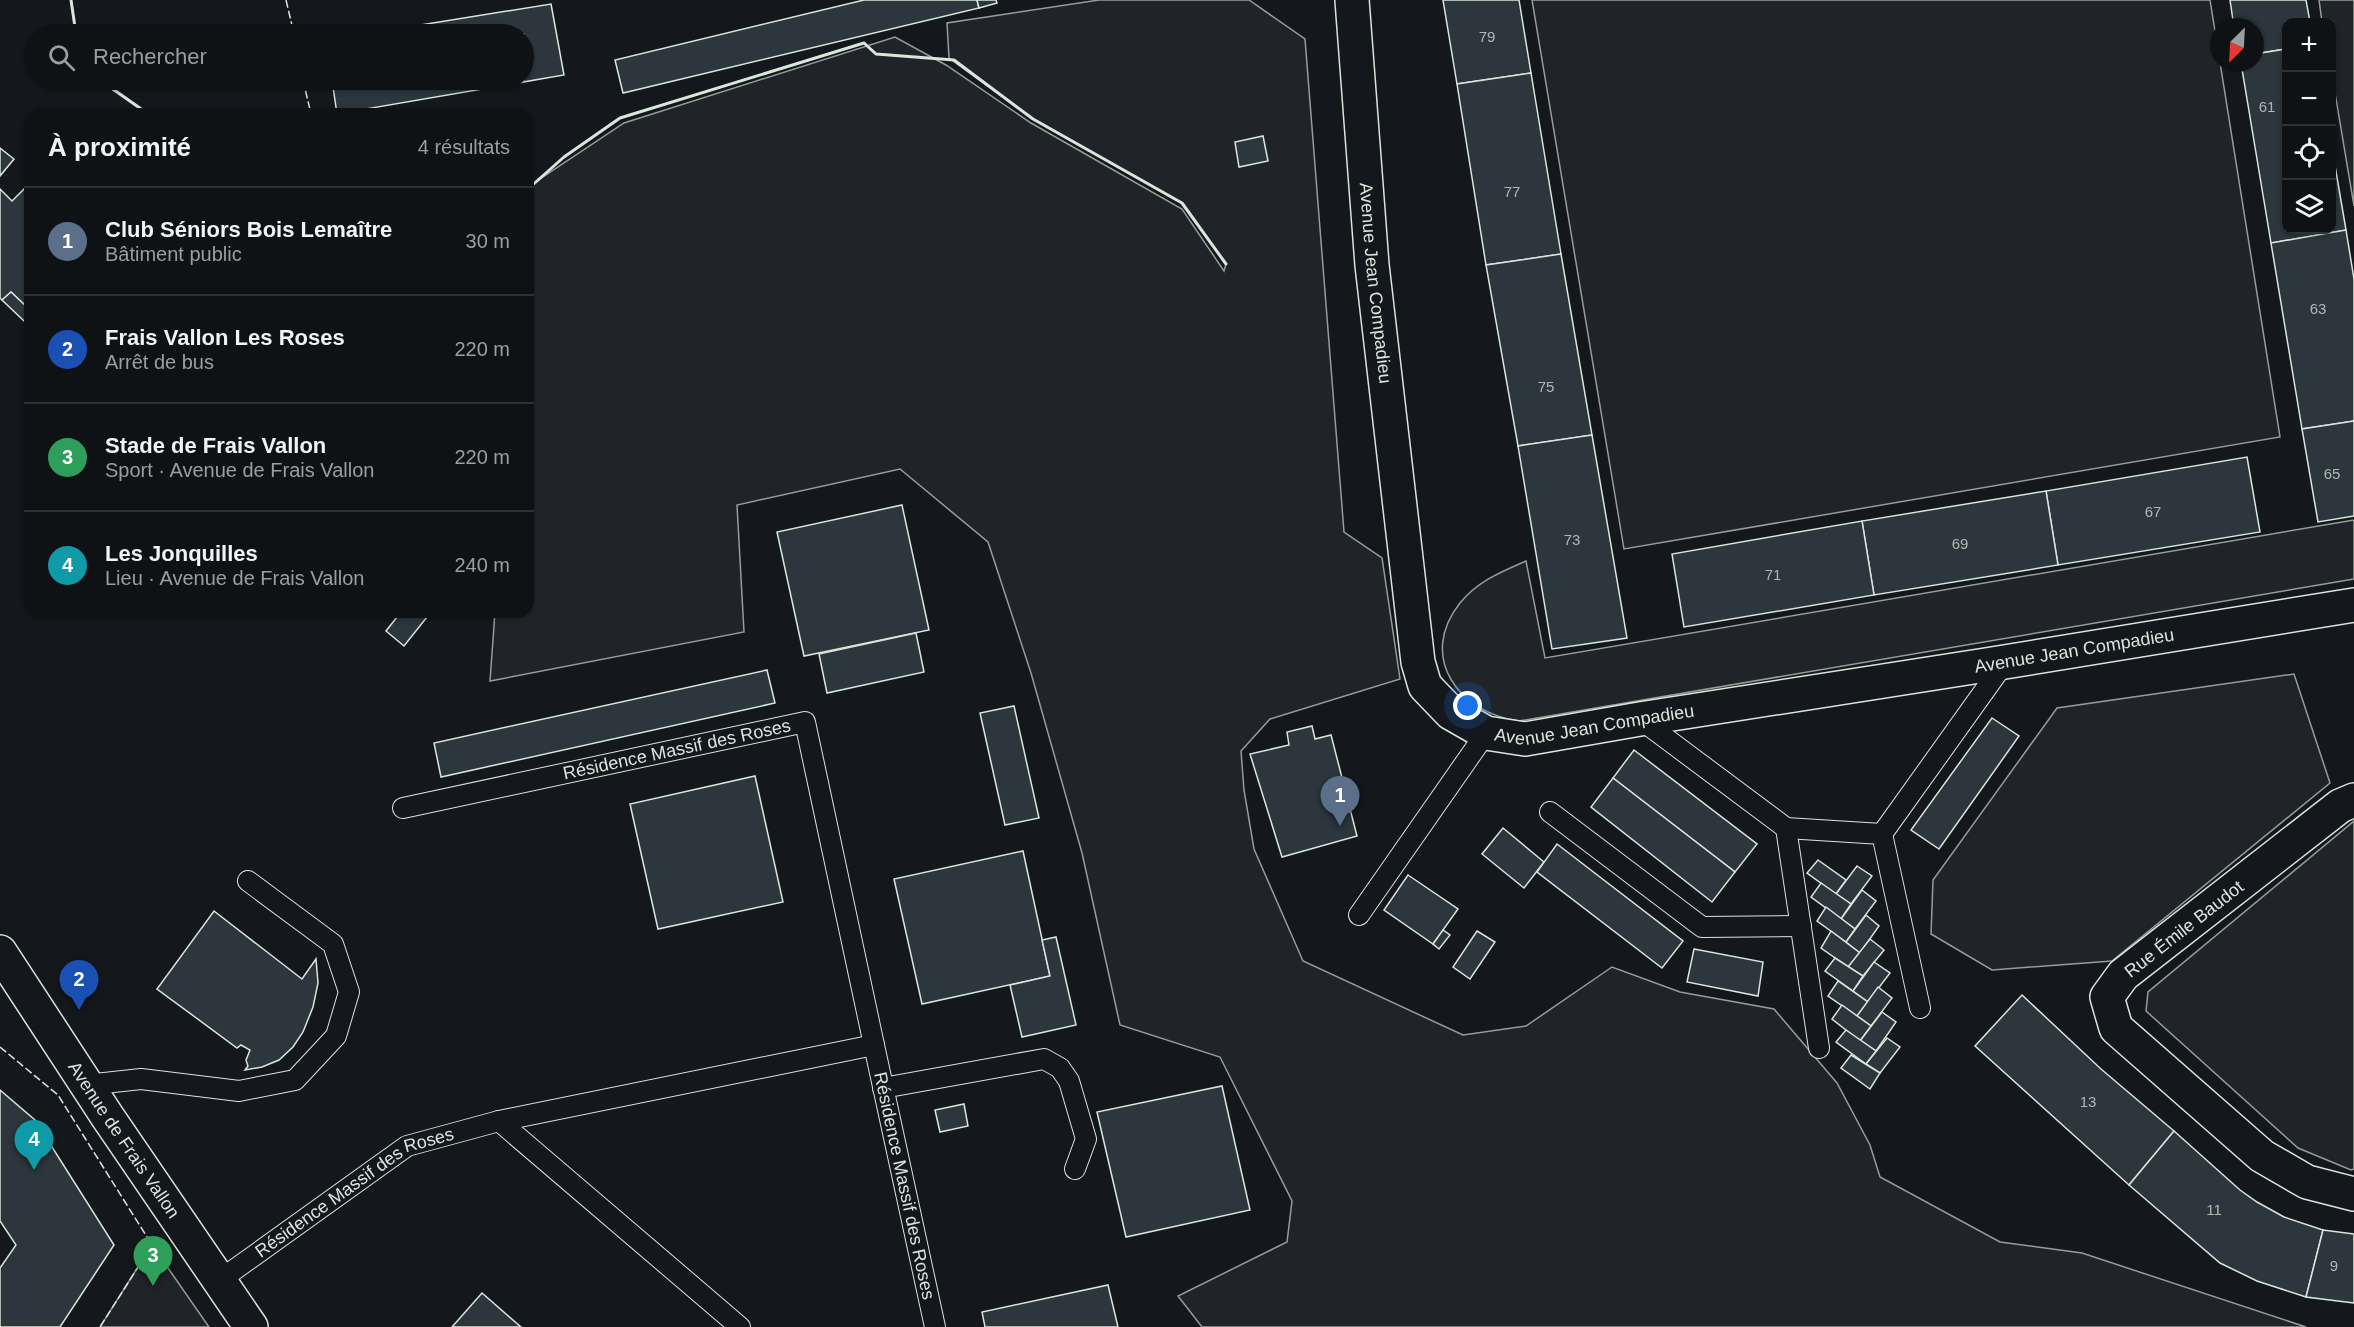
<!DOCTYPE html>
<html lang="fr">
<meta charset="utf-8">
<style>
:root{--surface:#0f1215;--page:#181b1e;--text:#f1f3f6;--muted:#9b9ea0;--line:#2f3234;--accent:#ffb74d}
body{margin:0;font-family:Helvetica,sans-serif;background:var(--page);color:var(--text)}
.controls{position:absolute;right:18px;top:18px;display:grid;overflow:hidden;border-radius:12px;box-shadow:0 2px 4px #0004}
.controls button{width:54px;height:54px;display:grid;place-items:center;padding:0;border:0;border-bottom:2px solid var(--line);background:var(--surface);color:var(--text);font:30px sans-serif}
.compass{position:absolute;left:2210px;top:18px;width:54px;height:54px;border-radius:50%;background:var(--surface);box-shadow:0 2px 4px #0004;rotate:204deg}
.you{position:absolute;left:1468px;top:706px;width:21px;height:21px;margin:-15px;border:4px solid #fff;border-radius:50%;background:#1a73e8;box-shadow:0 0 0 9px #1a73e833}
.badge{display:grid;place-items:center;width:39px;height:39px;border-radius:50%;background:var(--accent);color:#fff;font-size:20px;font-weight:700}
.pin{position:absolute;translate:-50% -50px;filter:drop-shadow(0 2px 3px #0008)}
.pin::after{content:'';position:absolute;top:32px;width:21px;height:18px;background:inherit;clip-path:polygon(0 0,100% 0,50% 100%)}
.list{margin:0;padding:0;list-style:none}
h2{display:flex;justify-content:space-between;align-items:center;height:78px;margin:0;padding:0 24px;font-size:26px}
h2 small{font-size:20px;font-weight:400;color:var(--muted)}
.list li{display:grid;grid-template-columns:39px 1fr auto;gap:18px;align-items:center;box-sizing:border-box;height:108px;padding:0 24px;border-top:2px solid var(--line)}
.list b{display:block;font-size:22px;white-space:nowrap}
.list p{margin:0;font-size:20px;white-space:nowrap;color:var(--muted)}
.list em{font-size:20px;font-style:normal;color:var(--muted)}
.icon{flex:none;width:33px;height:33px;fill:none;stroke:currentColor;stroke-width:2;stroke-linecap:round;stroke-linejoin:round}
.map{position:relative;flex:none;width:2354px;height:1327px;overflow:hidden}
.search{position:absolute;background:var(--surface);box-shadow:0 2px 4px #0004;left:24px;top:24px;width:510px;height:66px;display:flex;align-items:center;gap:15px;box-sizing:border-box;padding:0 21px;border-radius:33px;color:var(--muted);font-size:22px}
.panel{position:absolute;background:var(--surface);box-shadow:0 2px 4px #0004;left:24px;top:108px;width:510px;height:510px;border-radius:18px}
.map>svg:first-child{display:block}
.green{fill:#202428;stroke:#939e99;stroke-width:1.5}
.building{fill:#2c363c;stroke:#d8e6dc;stroke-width:1.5}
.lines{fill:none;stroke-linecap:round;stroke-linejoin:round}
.service-casing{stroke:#d8e6dc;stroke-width:22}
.minor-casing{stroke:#d8e6dc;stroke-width:36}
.service{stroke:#14181c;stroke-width:20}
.minor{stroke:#14181c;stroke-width:33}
.fence{stroke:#d8e6dc;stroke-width:1.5;stroke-dasharray:8 3;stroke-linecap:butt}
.wall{stroke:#d8e6dc;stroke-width:3}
.labels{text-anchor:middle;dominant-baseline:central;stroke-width:4.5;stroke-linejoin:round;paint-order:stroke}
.number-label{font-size:15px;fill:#adbab4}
.street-label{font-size:18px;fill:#d8e6dc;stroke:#14181c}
</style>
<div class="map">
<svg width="2354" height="1327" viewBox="0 0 2354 1327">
<rect width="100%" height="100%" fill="#14181c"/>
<g class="green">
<polygon points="1099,0 1249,0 1305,39 1344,532 1382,558 1400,679 1270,719 1241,751 1244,790 1254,849 1303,961 1463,1035 1526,1026 1612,967 1680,992 1774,1009 1837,1083 1870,1145 1880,1177 2000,1242 2082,1253 2306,1327 1202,1327 1178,1296 1287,1242 1292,1201 1220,1057 1120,1025 1082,853 1031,673 988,542 900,469 737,505 744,632 490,681 495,612 528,612 528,187 624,123 895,37 946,65 1031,123 1182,209 1224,271 1226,264 1182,203 1033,119 949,58 947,23"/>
<polygon points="1532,0 2210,0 2280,437 1624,549"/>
<polygon points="2319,0 2354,0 2354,206 2332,75 2332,22 2322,22"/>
<path d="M 2354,520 L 2354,579 L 1519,721 C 1459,713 1417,657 1460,603 C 1478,581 1501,572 1526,561 L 1545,658 Z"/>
<polygon points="2294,674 2330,783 2112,961 1992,970 1931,934 1933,880 2057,708"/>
<polygon points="2354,821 2354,1169 2351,1170 2298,1148 2146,1011 2148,992"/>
<polygon points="152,1245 209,1327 100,1327"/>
</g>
<g class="building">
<polygon points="864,0 977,0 979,8 623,93 615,60"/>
<polygon points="977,0 996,0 997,3 979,8"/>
<polygon points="1443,0 1519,0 1531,73 1457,84"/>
<polygon points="2230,0 2306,0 2310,22 2286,22 2286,49 2255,54 2255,27 2234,27"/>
<polygon points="551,4 564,75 337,114 332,80 524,80 524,34 365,34"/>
<polygon points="2286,49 2286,230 2332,230 2332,148 2346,230 2271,243 2241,63 2255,63 2255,54"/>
<polygon points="1531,73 1561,254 1486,265 1457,84"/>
<polygon points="1263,136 1268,161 1239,167 1235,142"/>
<polygon points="0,148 14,159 0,176"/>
<polygon points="30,183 30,310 11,292 2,300 0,298 0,189 12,201"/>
<polygon points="2346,230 2354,279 2354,421 2302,429 2271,243"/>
<polygon points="1561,254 1592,435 1518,446 1486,265"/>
<polygon points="11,292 30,310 30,314 24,321 2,300"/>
<polygon points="2354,421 2354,516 2318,522 2302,429"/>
<polygon points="1592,435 1627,638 1552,649 1518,446"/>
<polygon points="2247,457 2260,532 2058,565 2046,491"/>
<polygon points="2046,491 2058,565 1874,595 1862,521"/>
<polygon points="902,505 929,630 804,656 777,532"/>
<polygon points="1862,521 1874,595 1684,627 1672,554"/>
<polygon points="401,612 431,612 404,646 386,631"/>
<polygon points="916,633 924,672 827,693 819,654"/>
<polygon points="767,670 775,703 441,777 434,743"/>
<polygon points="1014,706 1039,818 1005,825 980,713"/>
<polygon points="1992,718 2019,736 1939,849 1911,830"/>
<polygon points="1312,726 1315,739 1331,735 1357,836 1282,857 1250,754 1289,745 1287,732"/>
<polygon points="1634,750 1757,844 1735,872 1613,778"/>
<polygon points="755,776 783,902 658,929 630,804"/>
<polygon points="1613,778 1735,872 1712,902 1591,807"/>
<polygon points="1503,828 1544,862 1524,888 1482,854"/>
<polygon points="1557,844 1683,941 1662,968 1537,872"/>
<polygon points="1023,851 1050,976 922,1004 894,879"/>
<polygon points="1818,860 1846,880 1836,894 1807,873"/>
<polygon points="1857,866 1872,876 1851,904 1836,894"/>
<polygon points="1408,875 1458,909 1433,944 1384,910"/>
<polygon points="1821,883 1851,904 1841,919 1811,897"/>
<polygon points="1862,890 1876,901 1855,929 1841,919"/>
<polygon points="1826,907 1855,929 1846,942 1817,921"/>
<polygon points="214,911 302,979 316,959 318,983 313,1007 303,1032 293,1047 279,1060 262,1067 245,1070 248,1066 246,1060 250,1050 241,1045 237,1048 157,989"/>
<polygon points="1866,915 1879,926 1860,953 1846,942"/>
<polygon points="1443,930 1450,935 1439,949 1433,944"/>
<polygon points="1477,931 1495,942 1470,979 1453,967"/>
<polygon points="1831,931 1860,953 1848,967 1821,948"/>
<polygon points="1056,937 1076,1025 1022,1037 1010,985 1050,976 1042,940"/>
<polygon points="1870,939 1884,950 1863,976 1848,967"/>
<polygon points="1694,949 1763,962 1758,996 1687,982"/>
<polygon points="1835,958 1863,976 1853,991 1825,971"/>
<polygon points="1874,962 1890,973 1868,1002 1853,991"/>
<polygon points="1838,981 1868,1002 1857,1016 1828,996"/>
<polygon points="1878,987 1892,998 1871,1026 1857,1016"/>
<polygon points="2022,995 2101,1069 2174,1131 2129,1185 1975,1046"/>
<polygon points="1842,1005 1871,1026 1860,1041 1832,1019"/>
<polygon points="1882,1012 1896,1022 1876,1051 1860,1041"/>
<polygon points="1846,1030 1876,1051 1866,1064 1836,1042"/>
<polygon points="1887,1038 1900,1047 1880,1073 1866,1064"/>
<polygon points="1851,1055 1880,1073 1870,1089 1841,1068"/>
<polygon points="1222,1086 1250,1210 1126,1237 1097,1112"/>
<polygon points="0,1090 35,1120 114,1245 60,1327 0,1327 0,1268 16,1245 0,1221"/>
<polygon points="964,1104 968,1126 940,1132 935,1110"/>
<polygon points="2174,1131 2240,1190 2257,1202 2284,1217 2323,1230 2306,1297 2257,1281 2220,1263 2129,1185"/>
<polygon points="2323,1230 2354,1234 2354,1303 2306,1297"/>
<polygon points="1108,1285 1118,1327 985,1327 982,1312"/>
<polygon points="482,1293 521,1327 452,1327"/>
</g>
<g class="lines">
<g class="service-casing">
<g id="service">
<polyline points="1640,719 1786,828 1882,834 1920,1008"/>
<path id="s1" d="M 403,808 L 805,722 L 874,1045"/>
<polyline points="1550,812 1702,927 1801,926"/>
<polyline points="1786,828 1819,1048"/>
<polyline points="1882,834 2005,662"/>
<polyline points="1359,915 1486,733"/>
<polyline points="86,1085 141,1079 239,1091 295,1080 336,1036 349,992 333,944 248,881"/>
<polyline points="883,1088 1044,1059 1060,1068 1069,1081 1086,1139 1075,1169"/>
<polyline points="499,1121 740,1327"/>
<path id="s2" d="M 220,1280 L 407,1146 L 499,1121 L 874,1045 L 935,1327"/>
</g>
</g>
<g class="minor-casing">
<g id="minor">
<path id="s3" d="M 1352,0 L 1372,265 L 1418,662 L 1425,686 L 1451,713 L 1486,733 L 1525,739 L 1640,719 L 1986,665 L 2354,605"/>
<polyline points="2354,800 2340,806 2123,975 2107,997 2116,1028 2262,1156 2307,1182 2354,1194"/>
<path id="s4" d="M 0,952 L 107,1116 L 251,1327"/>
</g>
</g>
<use href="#service" class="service"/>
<use href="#minor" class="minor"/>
<g class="fence">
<polyline points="286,0 294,34"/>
<polyline points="303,80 311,114"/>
<polyline points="0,1047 58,1095 152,1245 100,1327"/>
</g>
<g class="wall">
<polyline points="71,0 76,34"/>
<polyline points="100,80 144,111 154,114"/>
<polyline points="528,189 564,157 620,118 864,43 876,54 954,60 1033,119 1182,203 1226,264"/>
</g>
</g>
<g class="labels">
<g class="number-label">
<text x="1487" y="36">79</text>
<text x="2267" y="106">61</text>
<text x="1512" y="191">77</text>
<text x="2318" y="308">63</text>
<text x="1546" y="386">75</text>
<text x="2332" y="473">65</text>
<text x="2153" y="511">67</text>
<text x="1572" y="539">73</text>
<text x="1960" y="543">69</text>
<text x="1773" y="574">71</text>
<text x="2088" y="1101">13</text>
<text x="2214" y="1209">11</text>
<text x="2334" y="1265">9</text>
</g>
<g class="street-label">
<text stroke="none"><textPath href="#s3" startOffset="284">Avenue Jean Compadieu</textPath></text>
<text stroke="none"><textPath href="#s3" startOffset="1364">Avenue Jean Compadieu</textPath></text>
<text stroke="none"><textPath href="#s3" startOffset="878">Avenue Jean Compadieu</textPath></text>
<text stroke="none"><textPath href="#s1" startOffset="280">Résidence Massif des Roses</textPath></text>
<text transform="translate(2184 929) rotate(-38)">Rue Émile Baudot</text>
<text stroke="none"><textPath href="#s4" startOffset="225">Avenue de Frais Vallon</textPath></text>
<text stroke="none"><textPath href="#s2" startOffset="852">Résidence Massif des Roses</textPath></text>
<text stroke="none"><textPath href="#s2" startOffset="162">Résidence Massif des Roses</textPath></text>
</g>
</g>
</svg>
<div class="controls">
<button>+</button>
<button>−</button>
<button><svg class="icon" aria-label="locate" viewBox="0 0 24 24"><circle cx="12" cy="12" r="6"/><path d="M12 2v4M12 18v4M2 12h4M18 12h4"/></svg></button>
<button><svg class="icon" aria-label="layers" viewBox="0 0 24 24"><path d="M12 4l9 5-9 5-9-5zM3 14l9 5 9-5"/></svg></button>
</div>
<svg class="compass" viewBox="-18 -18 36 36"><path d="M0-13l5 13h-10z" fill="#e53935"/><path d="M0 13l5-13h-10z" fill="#9b9ea0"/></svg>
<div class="you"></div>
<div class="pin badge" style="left:1340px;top:826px;background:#5c6f8a">1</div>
<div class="pin badge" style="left:79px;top:1010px;background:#1a4fb4">2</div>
<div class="pin badge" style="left:153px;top:1286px;background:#2e9e5b">3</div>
<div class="pin badge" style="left:34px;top:1170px;background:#0f9aa8">4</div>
<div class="search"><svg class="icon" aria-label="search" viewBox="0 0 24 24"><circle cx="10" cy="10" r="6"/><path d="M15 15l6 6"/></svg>Rechercher</div>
<section class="panel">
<h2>À proximité<small>4 résultats</small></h2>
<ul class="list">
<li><span class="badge" style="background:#5c6f8a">1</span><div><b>Club Séniors Bois Lemaître</b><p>Bâtiment public</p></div><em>30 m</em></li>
<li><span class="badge" style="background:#1a4fb4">2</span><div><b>Frais Vallon Les Roses</b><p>Arrêt de bus</p></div><em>220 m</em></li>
<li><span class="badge" style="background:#2e9e5b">3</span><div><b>Stade de Frais Vallon</b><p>Sport · Avenue de Frais Vallon</p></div><em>220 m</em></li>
<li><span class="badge" style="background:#0f9aa8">4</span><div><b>Les Jonquilles</b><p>Lieu · Avenue de Frais Vallon</p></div><em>240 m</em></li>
</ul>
</section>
</div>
